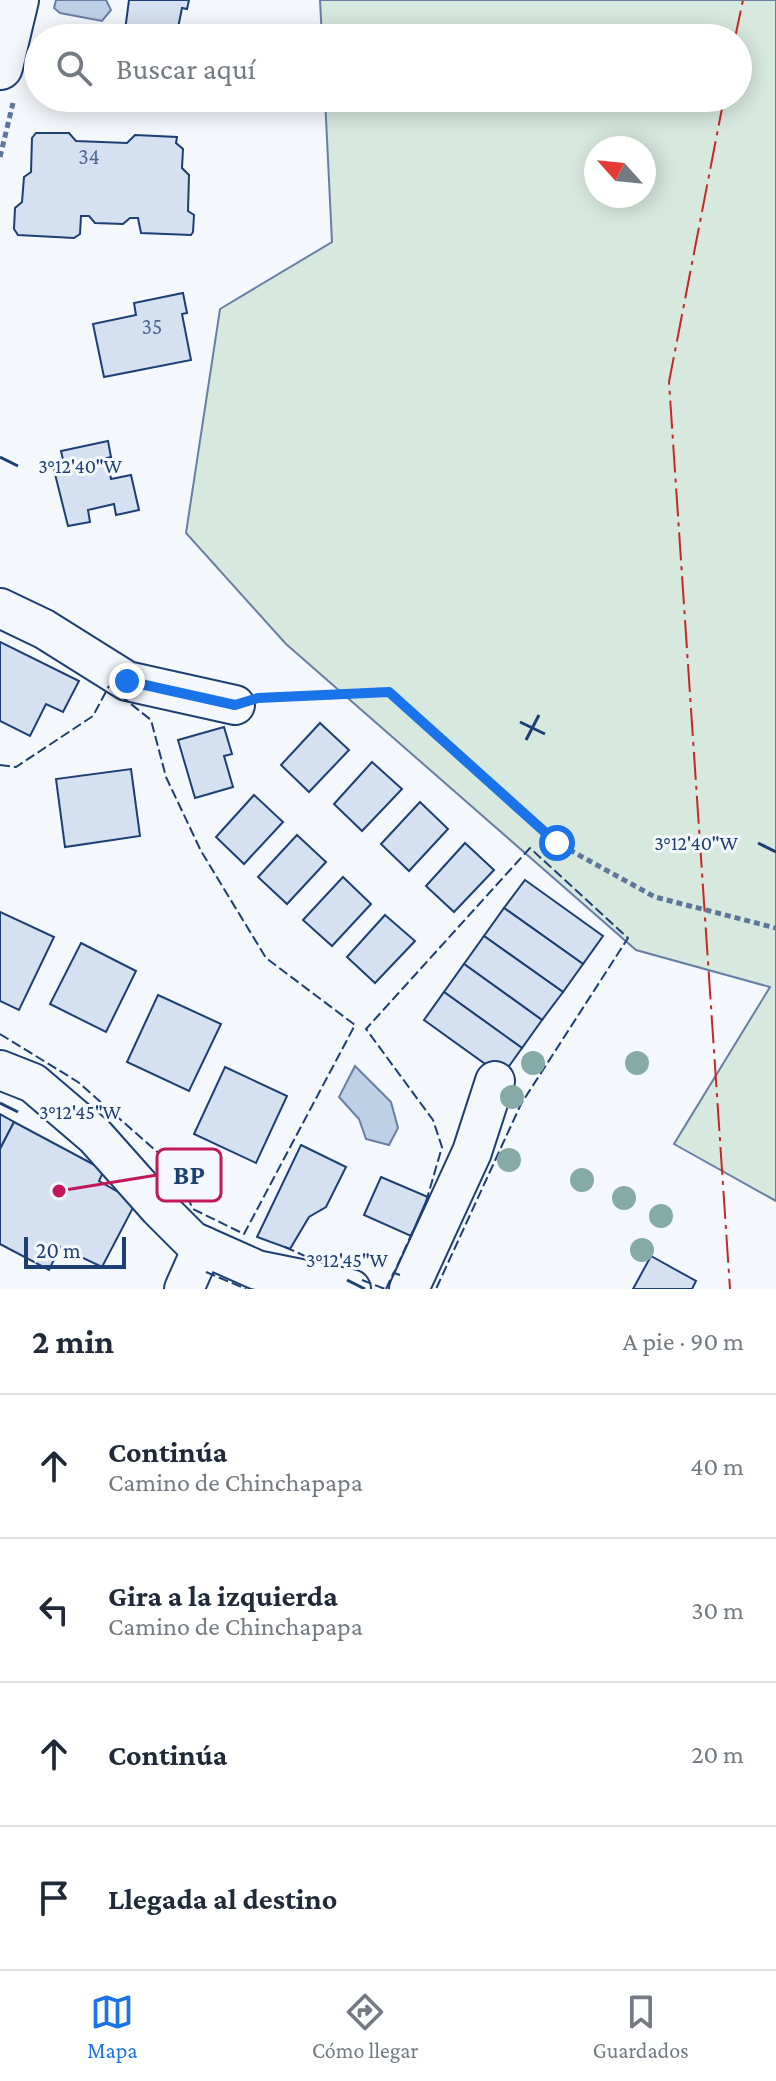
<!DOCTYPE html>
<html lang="es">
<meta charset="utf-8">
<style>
:root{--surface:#fff;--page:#f6f6f7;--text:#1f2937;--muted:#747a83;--line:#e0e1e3;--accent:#1a73e8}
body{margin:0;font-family:"Crimson Pro",serif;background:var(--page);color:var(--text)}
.compass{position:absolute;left:584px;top:136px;width:72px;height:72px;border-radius:50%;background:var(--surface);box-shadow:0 4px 20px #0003;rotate:297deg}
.scale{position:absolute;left:24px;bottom:20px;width:102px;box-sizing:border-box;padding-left:8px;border:4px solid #1d3f73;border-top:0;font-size:22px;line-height:28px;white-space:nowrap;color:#1d3f73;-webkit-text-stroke:6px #f4f7fb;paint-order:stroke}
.stop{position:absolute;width:24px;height:24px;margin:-18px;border:6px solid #1a73e8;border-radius:50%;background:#fff}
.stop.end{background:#1a73e8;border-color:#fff;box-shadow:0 2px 8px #0008}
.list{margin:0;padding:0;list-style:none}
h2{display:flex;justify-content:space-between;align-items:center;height:104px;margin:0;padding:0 32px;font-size:34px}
h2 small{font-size:26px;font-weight:400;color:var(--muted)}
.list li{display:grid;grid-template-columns:52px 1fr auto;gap:24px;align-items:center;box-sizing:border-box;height:144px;padding:0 32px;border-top:2px solid var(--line)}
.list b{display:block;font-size:30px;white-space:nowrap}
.list p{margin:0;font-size:26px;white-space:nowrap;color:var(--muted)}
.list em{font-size:26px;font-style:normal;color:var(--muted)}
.icon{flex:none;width:44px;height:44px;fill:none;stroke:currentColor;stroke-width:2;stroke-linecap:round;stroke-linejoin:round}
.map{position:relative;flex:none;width:776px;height:1289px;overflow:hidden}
.search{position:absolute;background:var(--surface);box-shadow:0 4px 20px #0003;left:24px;right:24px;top:24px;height:88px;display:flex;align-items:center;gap:20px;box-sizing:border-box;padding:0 28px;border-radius:44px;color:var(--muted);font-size:30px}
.sheet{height:680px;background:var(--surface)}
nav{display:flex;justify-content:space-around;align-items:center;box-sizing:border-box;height:112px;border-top:2px solid var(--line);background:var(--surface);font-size:22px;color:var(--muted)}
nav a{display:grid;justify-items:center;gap:4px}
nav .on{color:var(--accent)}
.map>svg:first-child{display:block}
.green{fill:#d7e8df;stroke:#687fa3;stroke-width:2;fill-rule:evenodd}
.water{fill:#bed0e5;stroke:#687fa3;stroke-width:2}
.building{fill:#d5e0f0;stroke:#1d3f73;stroke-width:2}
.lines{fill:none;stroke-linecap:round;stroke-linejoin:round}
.minor-casing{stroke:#1d3f73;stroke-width:42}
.highway-casing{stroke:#1d3f73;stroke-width:48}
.path{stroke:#5e769c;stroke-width:5;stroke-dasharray:6 4;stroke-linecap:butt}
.minor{stroke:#f4f7fb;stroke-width:38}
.highway{stroke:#f4f7fb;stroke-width:44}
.fence{stroke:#1d3f73;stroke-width:2;stroke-dasharray:10 4;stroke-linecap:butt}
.power{stroke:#c62828;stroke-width:2;stroke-dasharray:28 6 4 6;stroke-linecap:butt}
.tree{fill:#86aba6}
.route{stroke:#1a73e8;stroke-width:10}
.ticks{fill:none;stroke:#1d3f73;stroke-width:3}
.labels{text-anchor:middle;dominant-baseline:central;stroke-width:6;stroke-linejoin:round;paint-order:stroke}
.number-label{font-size:22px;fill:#4b6792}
.ticks-label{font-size:20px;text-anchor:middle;fill:#1d3f73;stroke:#f4f7fb;stroke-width:6;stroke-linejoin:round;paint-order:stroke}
.leader{fill:none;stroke:#c2185b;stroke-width:3}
.callout-dot{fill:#c2185b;stroke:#f4f7fb;stroke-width:3}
.callout{fill:#f4f7fb;stroke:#c2185b;stroke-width:3}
.callout-label{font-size:28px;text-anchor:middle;font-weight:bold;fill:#1d3f73}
</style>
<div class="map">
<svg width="776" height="1289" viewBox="0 0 776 1289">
<rect width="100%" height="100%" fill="#f4f7fb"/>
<path class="green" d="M 320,0 L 776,0 L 776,1201 L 674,1144 L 770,987 L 636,950 L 286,644 L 186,533 L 220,309 L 332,242 L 325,98 L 738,98 L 738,38 L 322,38 ZM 596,148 L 644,148 L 644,196 L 596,196 Z"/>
<g class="water">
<polygon points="56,0 106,0 111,10 102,21 60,13 54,8"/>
<polygon points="355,1066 391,1102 398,1128 389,1145 366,1139 359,1119 339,1097"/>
</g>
<g class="building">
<polygon points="129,0 189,0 187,9 182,8 176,38 124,38"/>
<polygon points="36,133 69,133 76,141 127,143 135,135 177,137 176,143 183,149 182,168 189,175 188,211 194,215 193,232 191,235 141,233 138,218 130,218 123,224 95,223 89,216 81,216 80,234 74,238 18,235 14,229 15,208 22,202 24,177 31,172 32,138"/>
<polygon points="183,293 187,313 182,314 191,360 104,377 93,324 136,315 134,303"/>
<polygon points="108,441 111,457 107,458 111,479 131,475 139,510 116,515 114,504 88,510 90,522 68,526 53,466 64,464 61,451"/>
<polygon points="0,642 79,681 63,712 46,704 30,736 0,721"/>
<polygon points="320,723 349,750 309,792 281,765"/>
<polygon points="224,727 232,754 224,756 233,787 195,798 178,740"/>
<polygon points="372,762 402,789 362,831 334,804"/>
<polygon points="131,769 140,836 65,847 56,779"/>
<polygon points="254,795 283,822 244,864 216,837"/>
<polygon points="420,802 448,829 409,871 381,844"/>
<polygon points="297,835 326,862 287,904 258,877"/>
<polygon points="465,843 494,870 454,912 426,886"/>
<polygon points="343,877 371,904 332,946 303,920"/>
<polygon points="525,880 603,936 583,964 504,908"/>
<polygon points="504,908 583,964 563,992 484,936"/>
<polygon points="0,912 54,937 19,1010 0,1001"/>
<polygon points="385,915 415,941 375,983 347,957"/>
<polygon points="484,936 563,992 542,1020 464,964"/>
<polygon points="81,943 136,971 106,1032 50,1004"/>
<polygon points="464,964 542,1020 522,1048 444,992"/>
<polygon points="444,992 522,1048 502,1076 424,1020"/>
<polygon points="158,995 221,1024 189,1091 127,1062"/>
<polygon points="225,1067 287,1096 256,1163 194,1134"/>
<polygon points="0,1114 14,1122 0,1149"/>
<polygon points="14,1122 104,1170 99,1181 136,1202 102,1267 60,1247 49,1270 0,1244 0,1149"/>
<polygon points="301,1145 346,1167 326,1207 309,1217 290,1249 257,1237"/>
<polygon points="381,1177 428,1197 411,1236 364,1215"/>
<polygon points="651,1256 696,1281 692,1289 633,1289"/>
</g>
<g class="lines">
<g class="minor-casing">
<g id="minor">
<polyline points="0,608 44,629 127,681 235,705"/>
<polyline points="0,1070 33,1083 95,1136 159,1208 192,1241 257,1270 351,1289"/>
<polyline points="184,1289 203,1246"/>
<polyline points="409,1289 472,1152 495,1081"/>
</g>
</g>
<g class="highway-casing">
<polyline id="highway" points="0,67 16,0"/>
</g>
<g class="path">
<polyline points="0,157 13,103"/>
<polyline points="269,697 389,692 557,843 655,897 776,928"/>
</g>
<use href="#minor" class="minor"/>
<use href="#highway" class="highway"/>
<g class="fence">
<polyline points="0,765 16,767 93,716 109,686"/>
<polyline points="0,1034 78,1082 172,1165 193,1209 244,1234 355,1025 266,958 201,851 166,777 151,720 121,696"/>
<polyline points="426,1202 442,1147 433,1120 366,1029 530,848 628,938 521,1104 436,1289"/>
<polyline points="285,1247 325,1265"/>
<polyline points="206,1272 246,1289"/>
<polyline points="400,1275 394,1273 413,1231"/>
<polyline points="362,1280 385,1289"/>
<polyline points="386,1289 394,1272"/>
</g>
<g class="power">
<polyline points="735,38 743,0"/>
<polyline points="724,98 669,382 730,1289"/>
</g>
</g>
<g class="tree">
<circle cx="533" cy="1063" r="12"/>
<circle cx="637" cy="1063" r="12"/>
<circle cx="512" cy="1097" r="12"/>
<circle cx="509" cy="1160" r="12"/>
<circle cx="582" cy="1180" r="12"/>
<circle cx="624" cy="1198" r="12"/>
<circle cx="661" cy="1216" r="12"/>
<circle cx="642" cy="1250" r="12"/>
</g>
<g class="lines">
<polyline class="route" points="127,681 235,705 258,698 389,692 557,843"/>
</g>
<path class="ticks" d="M 0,457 L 18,466M 520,722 L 545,734M 526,740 L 539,715M 758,843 L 776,852M 0,1103 L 18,1112M 347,1280 L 365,1289"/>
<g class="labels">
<g class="number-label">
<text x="89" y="156">34</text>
<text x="152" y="326">35</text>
</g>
</g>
<g class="ticks-label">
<text x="80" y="473">3°12'40"W</text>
<text x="696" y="850">3°12'40"W</text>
<text x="80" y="1119">3°12'45"W</text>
<text x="347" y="1267">3°12'45"W</text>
</g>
<path class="leader" d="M59 1191L157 1175"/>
<circle class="callout-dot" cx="59" cy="1191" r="8"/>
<rect class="callout" x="157" y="1149" width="64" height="52" rx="8"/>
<g class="callout-label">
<text x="189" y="1184">BP</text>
</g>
</svg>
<svg class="compass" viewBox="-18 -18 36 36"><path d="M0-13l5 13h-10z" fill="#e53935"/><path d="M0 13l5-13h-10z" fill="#747a83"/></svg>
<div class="scale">20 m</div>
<div class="stop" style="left:557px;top:843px"></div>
<div class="stop end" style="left:127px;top:681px"></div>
<div class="search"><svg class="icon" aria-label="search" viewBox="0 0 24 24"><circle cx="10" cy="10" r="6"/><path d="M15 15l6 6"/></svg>Buscar aquí</div>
</div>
<section class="sheet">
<h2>2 min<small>A pie · 90 m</small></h2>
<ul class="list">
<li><svg class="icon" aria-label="ahead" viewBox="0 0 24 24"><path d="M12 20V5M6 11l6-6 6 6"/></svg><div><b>Continúa</b><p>Camino de Chinchapapa</p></div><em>40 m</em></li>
<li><svg class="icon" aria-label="left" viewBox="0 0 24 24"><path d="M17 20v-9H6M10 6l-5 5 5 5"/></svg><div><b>Gira a la izquierda</b><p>Camino de Chinchapapa</p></div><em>30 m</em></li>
<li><svg class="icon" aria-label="ahead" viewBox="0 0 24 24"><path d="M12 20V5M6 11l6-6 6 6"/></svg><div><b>Continúa</b></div><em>20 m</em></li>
<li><svg class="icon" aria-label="arrive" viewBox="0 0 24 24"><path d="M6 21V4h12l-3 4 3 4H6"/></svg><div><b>Llegada al destino</b></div></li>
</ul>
</section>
<nav>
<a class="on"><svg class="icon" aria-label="map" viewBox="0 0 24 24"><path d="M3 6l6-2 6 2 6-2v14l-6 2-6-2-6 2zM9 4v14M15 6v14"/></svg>Mapa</a>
<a><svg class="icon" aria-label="directions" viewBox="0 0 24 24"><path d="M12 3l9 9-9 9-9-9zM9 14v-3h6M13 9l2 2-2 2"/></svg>Cómo llegar</a>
<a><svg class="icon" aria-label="saved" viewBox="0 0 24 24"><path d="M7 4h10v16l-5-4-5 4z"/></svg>Guardados</a>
</nav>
